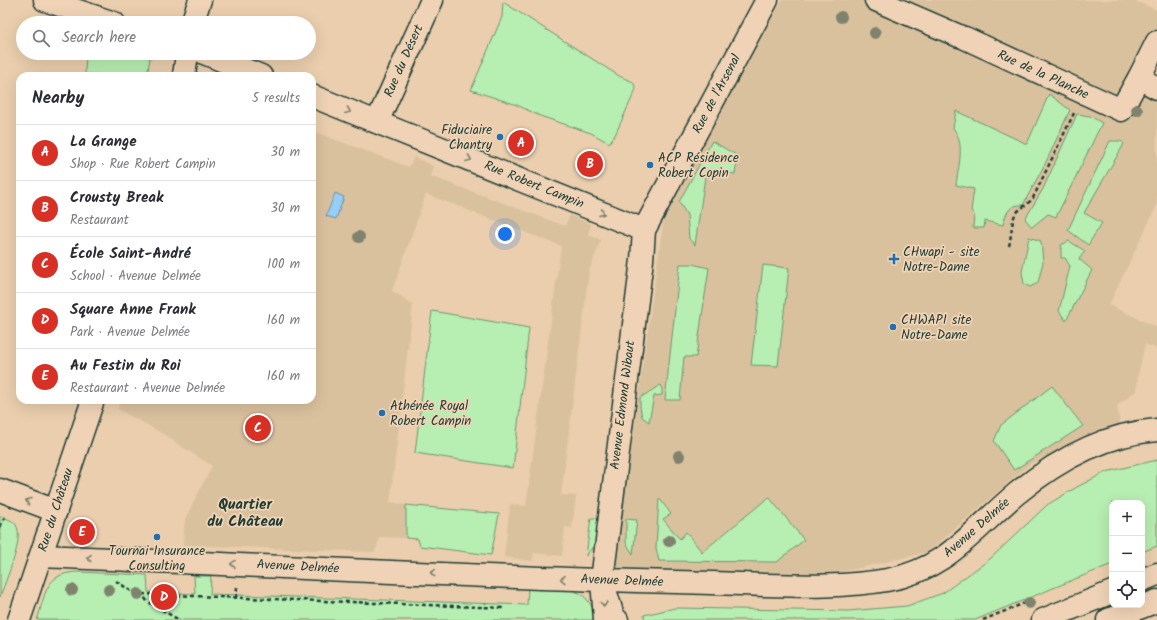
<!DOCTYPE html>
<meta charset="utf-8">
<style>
:root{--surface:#fff;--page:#f7f7f7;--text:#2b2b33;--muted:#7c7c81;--line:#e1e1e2;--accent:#d93025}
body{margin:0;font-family:Kalam,sans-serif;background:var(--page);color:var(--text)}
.controls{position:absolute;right:12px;bottom:12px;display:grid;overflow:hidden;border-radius:8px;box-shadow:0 4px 16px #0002}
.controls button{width:36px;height:36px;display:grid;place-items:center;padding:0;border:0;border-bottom:1px solid var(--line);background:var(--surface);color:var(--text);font:20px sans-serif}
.you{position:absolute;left:505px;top:234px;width:14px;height:14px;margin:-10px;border:3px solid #fff;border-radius:50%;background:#1a73e8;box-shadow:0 0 0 6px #1a73e833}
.badge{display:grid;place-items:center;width:26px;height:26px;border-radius:50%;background:var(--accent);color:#fff;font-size:13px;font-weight:700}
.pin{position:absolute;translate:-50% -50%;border:2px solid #fff;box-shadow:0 1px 4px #0006}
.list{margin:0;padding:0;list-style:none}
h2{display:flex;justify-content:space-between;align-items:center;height:52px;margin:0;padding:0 16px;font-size:17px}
h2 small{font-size:13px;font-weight:400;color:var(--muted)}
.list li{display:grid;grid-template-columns:26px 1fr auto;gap:12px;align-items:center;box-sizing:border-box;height:56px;padding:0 16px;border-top:1px solid var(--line)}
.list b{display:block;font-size:15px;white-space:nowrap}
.list p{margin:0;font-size:13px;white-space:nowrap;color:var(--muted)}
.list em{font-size:13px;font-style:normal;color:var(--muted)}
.icon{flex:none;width:22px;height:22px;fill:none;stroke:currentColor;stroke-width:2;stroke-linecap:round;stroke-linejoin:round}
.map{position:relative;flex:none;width:1157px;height:620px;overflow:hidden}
.search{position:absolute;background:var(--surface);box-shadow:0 4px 16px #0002;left:16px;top:16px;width:300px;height:44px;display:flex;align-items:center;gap:10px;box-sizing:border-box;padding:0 14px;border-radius:22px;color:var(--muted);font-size:15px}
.panel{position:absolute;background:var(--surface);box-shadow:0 4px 16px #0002;left:16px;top:72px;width:300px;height:332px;border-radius:12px}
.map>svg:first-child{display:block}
.built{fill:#dac19e}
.green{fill:#b7eeb1;stroke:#6b9672}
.water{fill:#97cdf6;stroke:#6793a8}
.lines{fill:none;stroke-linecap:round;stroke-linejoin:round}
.minor-casing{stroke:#1f3d34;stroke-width:25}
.primary-casing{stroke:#1f3d34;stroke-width:25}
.path{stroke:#1f3d34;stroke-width:2.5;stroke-dasharray:4 3;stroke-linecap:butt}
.minor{stroke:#f0d3b6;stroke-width:22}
.primary{stroke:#f0d3b6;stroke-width:22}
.tree{fill:#7f836e}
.oneway{stroke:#7d806e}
.poi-dot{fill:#1f6fb2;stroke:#f0d3b6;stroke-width:1.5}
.labels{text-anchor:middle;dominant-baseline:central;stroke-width:3.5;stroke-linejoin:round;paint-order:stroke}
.street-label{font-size:13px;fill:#1f3d34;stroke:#f0d3b6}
.poi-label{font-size:13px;fill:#1f3d34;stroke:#f0d3b6;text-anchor:start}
.quarter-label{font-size:15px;font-weight:bold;fill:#1f3d34;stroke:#f0d3b6}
</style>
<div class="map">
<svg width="1157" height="620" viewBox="0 0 1157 620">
<rect width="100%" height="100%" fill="#eacead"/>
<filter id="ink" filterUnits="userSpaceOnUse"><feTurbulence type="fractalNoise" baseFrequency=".025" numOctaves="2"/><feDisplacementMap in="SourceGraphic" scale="8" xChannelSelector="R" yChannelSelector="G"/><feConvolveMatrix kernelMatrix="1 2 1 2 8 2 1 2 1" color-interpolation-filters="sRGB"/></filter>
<g filter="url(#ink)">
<g class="built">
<polygon points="782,0 1133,0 1157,10 1157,205 1109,305 1157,327 1157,349 1145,344 1138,375 1136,391 1117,406 1120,423 1030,464 928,552 830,575 613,571 664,217"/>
<polygon points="312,131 409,167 414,157 433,166 430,176 565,226 570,215 591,224 588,235 601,240 589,271 561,495 576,496 572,528 565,527 562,556 534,553 532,561 504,557 510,504 526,506 561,246 426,194 392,291 413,304 390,502 406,505 406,538 380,537 375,552 183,545 185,519 212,466 179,445 167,436 118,409 120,400 312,400"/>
</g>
<g class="green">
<polygon points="503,2 619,76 633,82 636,89 615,135 609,143 591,133 540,116 517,105 471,90 502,17"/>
<polygon points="86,53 133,53 150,58 147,76 85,74"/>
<path d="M 1049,94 L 1070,110 L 1046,162 L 1023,205 C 1009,204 1006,213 1003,225 L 985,221 L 984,228 L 973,228 L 974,214 L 971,211 L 974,189 L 956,185 C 958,167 966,143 953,128 L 956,111 L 1027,144 Z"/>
<polygon points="1077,114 1090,116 1102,123 1056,217 1048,214 1032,227 1025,219 1043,189"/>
<polygon points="712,141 738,156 735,174 706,170 695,245 689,239 687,215 679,202"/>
<polygon points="1110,141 1121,141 1124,144 1084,213 1102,223 1088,245 1068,230"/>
<polygon points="1029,237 1041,241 1043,262 1038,283 1030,287 1024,284 1022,272"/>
<polygon points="1069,241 1085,251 1079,259 1092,270 1066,321 1059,311 1070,266 1065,258 1061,258 1061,245"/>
<polygon points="680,264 692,264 709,268 696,357 684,357 680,400 665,400"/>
<polygon points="763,265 789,268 778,366 751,365"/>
<polygon points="432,311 529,328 513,468 415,453"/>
<polygon points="660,385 662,389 662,395 654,396 649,422 642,417 640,407 640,398"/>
<polygon points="1052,386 1083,426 1014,470 994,441 1001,425"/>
<polygon points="1157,460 1157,546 1142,552 1142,503 1112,503 1112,564 975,620 645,620 644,615 675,608 848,611 907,606 943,593 990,559 1047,505 1077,487 1106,472"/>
<polygon points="769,497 804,540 777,562 659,561 656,548 659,498 671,514 663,519 678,537 680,539 686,532 702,552"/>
<polygon points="406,505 499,514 491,555 420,546 418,539 406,538"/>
<path d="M 0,516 C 5,518 13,520 16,525 C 25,539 5,581 0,597 Z"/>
<polygon points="591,518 602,518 596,542 586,556"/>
<polygon points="626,519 637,520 633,554 626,543"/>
<path d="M 78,572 L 147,575 L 148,592 L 195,594 L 194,576 L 211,576 L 210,594 L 527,605 L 528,588 C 560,590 588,581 596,620 L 37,620 C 46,593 45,573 78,572 Z"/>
</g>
<polygon class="water" points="335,193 344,197 336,219 326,216"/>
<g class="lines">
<g class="minor-casing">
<g id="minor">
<polyline points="45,0 114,23"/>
<polyline points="876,0 959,36"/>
<polyline points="192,23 200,0"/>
<polyline points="965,38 1121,110 1139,78 1157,42"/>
<polyline points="204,53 261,76"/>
<polyline points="184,76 187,53"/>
<polyline points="1139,78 1157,88"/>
<polyline points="312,96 644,230"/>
<polyline points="377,122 432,0"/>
<polyline points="0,490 56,511"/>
<path d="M 41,556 C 239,564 438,576 636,581 C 679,582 722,583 765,585 C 805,586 847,587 887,580 C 947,569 972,531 1016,494 C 1056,461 1105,434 1157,430"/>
<polyline points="602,580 642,260 644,230 767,0"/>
<polyline points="19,620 93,400"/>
<polyline points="605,620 602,580 613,616 617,620"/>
</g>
</g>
<g class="primary-casing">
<g id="primary">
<polyline points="1142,580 1157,574"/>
<polyline points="1043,620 1112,592"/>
<polyline points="1108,620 1157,601"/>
</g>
</g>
<g class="path">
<path d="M 1009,246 C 1011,239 1012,219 1015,215 C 1018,209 1028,205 1033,198 L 1074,113"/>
<polyline points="0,527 6,515"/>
<polyline points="116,581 137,595 142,594 147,601 179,620"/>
<polyline points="142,594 505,608"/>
<polyline points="236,598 237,587"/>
<polyline points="983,620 1032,600"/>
</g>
<use href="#minor" class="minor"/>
<use href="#primary" class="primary"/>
</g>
<g class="tree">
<circle cx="841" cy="17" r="6"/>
<circle cx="875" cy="33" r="6"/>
<circle cx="1137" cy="110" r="6"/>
<circle cx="359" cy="237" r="6"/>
<circle cx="679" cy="456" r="6"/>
<circle cx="669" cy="541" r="6"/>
<circle cx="72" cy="590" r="6"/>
<circle cx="109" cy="590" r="6"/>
<circle cx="138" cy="594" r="6"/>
<circle cx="1029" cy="603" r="6"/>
</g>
<defs><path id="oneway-chevron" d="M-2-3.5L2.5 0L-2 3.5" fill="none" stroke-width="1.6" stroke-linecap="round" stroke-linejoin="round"/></defs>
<g class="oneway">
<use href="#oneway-chevron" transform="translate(348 111) rotate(22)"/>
<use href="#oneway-chevron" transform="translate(469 159) rotate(22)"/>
<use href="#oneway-chevron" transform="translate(602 213) rotate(22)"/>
<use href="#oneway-chevron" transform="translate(28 501) rotate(-159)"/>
<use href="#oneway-chevron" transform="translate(89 558) rotate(-178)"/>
<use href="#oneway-chevron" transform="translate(233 564) rotate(-177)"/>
<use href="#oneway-chevron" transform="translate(433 573) rotate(-177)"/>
<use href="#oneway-chevron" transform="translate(563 579) rotate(-178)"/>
<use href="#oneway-chevron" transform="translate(604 604) rotate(85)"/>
</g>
</g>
<g class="poi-dot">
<circle cx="500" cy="137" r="4"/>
<circle cx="650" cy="165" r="4"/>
<path d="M892 253h4v4h4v4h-4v4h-4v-4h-4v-4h4z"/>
<circle cx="893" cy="327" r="4"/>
<circle cx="382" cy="413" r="4"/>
<circle cx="157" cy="537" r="4"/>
</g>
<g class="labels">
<g class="street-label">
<text transform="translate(404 61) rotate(-66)">Rue du Désert</text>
<text transform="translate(1043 75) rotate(25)">Rue de la Planche</text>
<text transform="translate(717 94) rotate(-62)">Rue de l'Arsenal</text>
<text transform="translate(534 185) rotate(22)">Rue Robert Campin</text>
<text transform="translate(623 405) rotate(-83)">Avenue Edmond Wibaut</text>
<text transform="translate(56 510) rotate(-72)">Rue du Château</text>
<text transform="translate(977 528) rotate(-41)">Avenue Delmée</text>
<text transform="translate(298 567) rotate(3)">Avenue Delmée</text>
<text transform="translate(622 581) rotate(2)">Avenue Delmée</text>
</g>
<g class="poi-label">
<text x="492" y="130" text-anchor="end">Fiduciaire<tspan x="492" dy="15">Chantry</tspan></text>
<text x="658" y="158">ACP Résidence<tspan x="658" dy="15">Robert Copin</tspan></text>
<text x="903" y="252">CHwapi - site<tspan x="903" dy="15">Notre-Dame</tspan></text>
<text x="901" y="320">CHWAPI site<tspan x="901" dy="15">Notre-Dame</tspan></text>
<text x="390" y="406">Athénée Royal<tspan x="390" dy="15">Robert Campin</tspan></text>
<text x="157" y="551" text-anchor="middle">Tournai Insurance<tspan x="157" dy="15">Consulting</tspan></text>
</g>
<g class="quarter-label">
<text x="245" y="505">Quartier<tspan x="245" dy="17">du Château</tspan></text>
</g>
</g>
</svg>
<div class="controls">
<button>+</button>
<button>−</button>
<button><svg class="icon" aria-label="locate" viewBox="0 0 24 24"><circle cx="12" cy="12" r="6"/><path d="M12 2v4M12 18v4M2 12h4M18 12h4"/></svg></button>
</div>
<div class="you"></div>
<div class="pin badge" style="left:521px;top:143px">A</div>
<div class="pin badge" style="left:590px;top:164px">B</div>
<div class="pin badge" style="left:258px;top:428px">C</div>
<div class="pin badge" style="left:164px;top:597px">D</div>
<div class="pin badge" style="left:82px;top:532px">E</div>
<div class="search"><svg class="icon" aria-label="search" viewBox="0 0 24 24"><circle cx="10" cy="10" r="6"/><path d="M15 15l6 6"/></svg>Search here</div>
<section class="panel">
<h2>Nearby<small>5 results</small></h2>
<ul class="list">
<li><span class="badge">A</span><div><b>La Grange</b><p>Shop · Rue Robert Campin</p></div><em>30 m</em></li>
<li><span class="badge">B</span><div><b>Crousty Break</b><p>Restaurant</p></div><em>30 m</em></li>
<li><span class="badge">C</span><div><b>École Saint-André</b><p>School · Avenue Delmée</p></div><em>100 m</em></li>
<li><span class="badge">D</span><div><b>Square Anne Frank</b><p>Park · Avenue Delmée</p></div><em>160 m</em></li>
<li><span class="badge">E</span><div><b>Au Festin du Roi</b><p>Restaurant · Avenue Delmée</p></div><em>160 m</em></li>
</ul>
</section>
</div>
